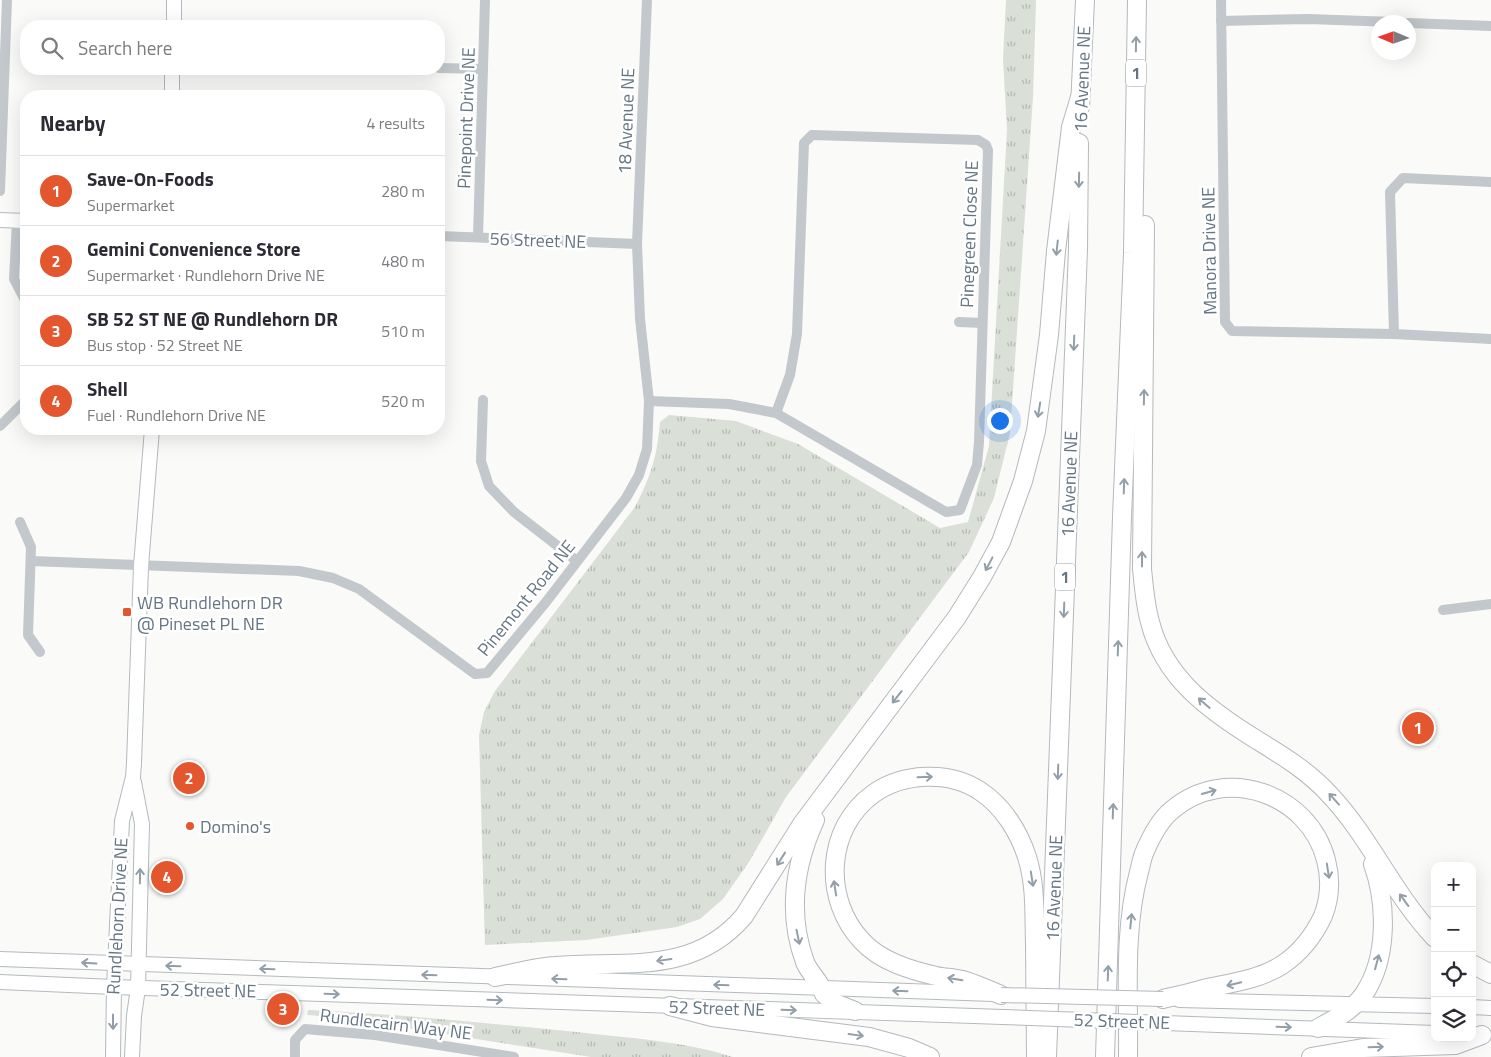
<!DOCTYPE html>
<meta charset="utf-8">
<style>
:root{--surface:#fff;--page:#f7f7f7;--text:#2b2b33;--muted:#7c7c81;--line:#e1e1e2;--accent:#e4572e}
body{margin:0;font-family:"Titillium Web",sans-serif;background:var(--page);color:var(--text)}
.controls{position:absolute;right:15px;bottom:15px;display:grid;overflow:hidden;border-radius:10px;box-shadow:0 5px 20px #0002}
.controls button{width:45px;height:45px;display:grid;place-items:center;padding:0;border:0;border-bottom:1px solid var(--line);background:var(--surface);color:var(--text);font:25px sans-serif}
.compass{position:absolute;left:1371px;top:15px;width:45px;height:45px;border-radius:50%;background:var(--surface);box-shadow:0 5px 20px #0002;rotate:272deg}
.you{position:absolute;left:999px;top:420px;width:18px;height:18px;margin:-12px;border:4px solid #fff;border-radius:50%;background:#1a73e8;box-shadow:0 0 0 8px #1a73e833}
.badge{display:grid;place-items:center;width:32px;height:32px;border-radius:50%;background:var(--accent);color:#fff;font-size:16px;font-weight:700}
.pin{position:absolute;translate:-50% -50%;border:2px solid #fff;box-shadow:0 1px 5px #0006}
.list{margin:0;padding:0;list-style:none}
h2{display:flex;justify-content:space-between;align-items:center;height:65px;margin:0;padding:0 20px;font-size:21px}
h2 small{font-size:16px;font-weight:400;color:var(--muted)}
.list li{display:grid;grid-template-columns:32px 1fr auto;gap:15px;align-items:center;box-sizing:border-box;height:70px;padding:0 20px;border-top:1px solid var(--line)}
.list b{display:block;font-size:19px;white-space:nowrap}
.list p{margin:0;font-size:16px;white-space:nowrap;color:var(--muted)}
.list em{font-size:16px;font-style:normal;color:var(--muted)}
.icon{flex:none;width:28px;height:28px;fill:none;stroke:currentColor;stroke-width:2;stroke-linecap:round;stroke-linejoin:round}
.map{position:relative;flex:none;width:1491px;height:1057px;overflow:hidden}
.search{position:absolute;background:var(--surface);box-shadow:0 5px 20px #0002;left:20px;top:20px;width:425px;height:55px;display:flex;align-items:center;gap:12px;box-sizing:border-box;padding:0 18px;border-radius:20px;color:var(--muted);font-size:19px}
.panel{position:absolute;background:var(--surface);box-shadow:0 5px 20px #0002;left:20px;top:90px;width:425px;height:345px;border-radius:20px}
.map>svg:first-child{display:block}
.park{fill:url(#park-tufts)}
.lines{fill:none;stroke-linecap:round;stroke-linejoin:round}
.secondary-casing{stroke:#b3babf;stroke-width:16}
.highway-casing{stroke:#b4b9bd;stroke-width:20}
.street{stroke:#c3c8cc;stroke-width:10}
.secondary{stroke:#fff;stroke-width:14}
.highway{stroke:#fff;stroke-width:18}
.secondary-bridge-casing{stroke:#b3babf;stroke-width:16;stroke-linecap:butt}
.secondary-bridge{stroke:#fff;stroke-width:14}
.oneway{stroke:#939fa8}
.poi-dot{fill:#e4572e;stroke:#fff;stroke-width:2}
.labels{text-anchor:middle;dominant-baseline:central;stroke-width:5;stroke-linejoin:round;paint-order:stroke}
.shield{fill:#fff;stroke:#939fa8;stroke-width:1}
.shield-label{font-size:16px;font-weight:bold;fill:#657683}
.street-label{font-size:18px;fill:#657683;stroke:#fff}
.poi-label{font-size:18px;fill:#657683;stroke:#fff;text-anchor:start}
</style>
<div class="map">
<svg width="1491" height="1057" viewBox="0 0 1491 1057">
<defs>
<pattern id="park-tufts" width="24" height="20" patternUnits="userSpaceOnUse" patternTransform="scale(1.25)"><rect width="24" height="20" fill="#dadfd7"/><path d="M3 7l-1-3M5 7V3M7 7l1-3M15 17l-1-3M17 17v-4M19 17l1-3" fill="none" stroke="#b4b9b4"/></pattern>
</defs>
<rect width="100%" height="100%" fill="#fafaf8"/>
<g class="park">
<path d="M 1006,0 L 1036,0 L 1033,97 L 1010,433 L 994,498 L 969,552 L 786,797 L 749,862 L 723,899 L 700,919 L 677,927 L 586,940 L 485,945 L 479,735 L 484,712 L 495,691 L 635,507 C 651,476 657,457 660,422 L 669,415 L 736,421 L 798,444 L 940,528 L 968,522 L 989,446 L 1007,130 L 1003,59 Z"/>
<path d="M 308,1010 C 398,1014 487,1023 576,1032 C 629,1038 683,1041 733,1057 L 591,1057 L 336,1017 L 307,1015 Z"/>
</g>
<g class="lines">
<g class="secondary-casing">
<g id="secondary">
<polyline points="174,26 174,0"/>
<polyline points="172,96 172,69"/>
<polyline points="0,220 26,221"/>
<polyline points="0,959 993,994"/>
<polyline points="0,982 114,987 1003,1017"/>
<polyline points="1179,1000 1435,1006"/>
<polyline points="1472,1007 1491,1008"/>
<polyline points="1165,1023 1435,1033"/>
<polyline points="113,1057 114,987 122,821 133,777 134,763 141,566 152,429"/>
<polyline points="132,1057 134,1016 138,988 142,824 134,782"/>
</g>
</g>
<g class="highway-casing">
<g id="highway">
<polyline points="1080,107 1085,0"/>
<path d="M 1145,225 L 1142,569 C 1144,587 1145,605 1150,622 C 1164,678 1210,711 1257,740 C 1283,756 1308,771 1329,794 C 1370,837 1393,894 1435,938"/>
<path d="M 815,820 C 794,866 787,913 805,962 C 809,973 821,982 824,994 L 835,1003 L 855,1011"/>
<polyline points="1472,964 1491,974"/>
<path d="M 495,977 C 515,973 536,967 555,966 C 625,960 693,976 744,916 L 802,824 L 957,617 L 982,577 L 1001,542 L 1023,481 L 1036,431 L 1049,335 L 1056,251 L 1071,127 L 1080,97"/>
<path d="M 1001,995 C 989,990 978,985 966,981 C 956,978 946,978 936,976 C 910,970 880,961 862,941 C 823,900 825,829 873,794 C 902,773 949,770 980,791 C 1003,806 1019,832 1027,857 C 1036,885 1034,915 1035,944 C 1035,981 1036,1019 1036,1057"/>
<polyline points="670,1006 712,1017 869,1037 909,1048 930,1057"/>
<path d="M 1318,1028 C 1335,1019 1353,1010 1364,994 C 1388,958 1387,904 1373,864"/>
<polyline points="1047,1057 1078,249 1079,143"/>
<polyline points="1105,1057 1122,517 1133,253 1137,0"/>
<path d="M 1128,1057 C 1129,996 1123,932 1139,872 C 1141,865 1142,857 1145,851 C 1151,837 1161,819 1172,810 C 1226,764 1309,794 1326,860 C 1331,879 1330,898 1323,916 C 1314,935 1300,953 1282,965 C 1258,980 1231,983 1203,989 C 1190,993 1176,996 1163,999"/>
<polyline points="1311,1057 1363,1048 1455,1045 1482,1035"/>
</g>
</g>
<g class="street">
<polyline points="1221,0 1225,322 1232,331 1394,334 1491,339"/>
<polyline points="1221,21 1308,19 1394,22"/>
<polyline points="1408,23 1491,26"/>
<polyline points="439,68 483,69"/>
<polyline points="0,191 7,0"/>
<polyline points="17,221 14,279 26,302"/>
<polyline points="439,236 637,244"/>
<polyline points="478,237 485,0"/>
<polyline points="959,322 982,323"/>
<polyline points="1394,334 1390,192 1403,178 1491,182"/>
<polyline points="483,400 481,461 489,486 514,512 577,561"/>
<polyline points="649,401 729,404 776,413 946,512 960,510 977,465 979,442 988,150 986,145 978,140 812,135 804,143 797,334 790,375 776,413"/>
<polyline points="0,426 26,400"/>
<polyline points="20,522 31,547 28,635 40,652"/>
<polyline points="31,561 299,571 333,578 359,589 475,674 487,673 546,602 626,498 639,475 647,449 649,401 640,319 637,244 647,0"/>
<polyline points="1443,610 1491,604"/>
<polyline points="295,1057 295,1040 305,1029 375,1035 514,1057"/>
</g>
<use href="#secondary" class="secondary"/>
<use href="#highway" class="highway"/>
<g class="secondary-bridge-casing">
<g id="secondary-bridge">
<polyline points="1001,995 1163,999"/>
<polyline points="1003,1017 1165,1023"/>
</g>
</g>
<use href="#secondary-bridge" class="secondary-bridge"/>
</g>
<defs><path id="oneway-shaft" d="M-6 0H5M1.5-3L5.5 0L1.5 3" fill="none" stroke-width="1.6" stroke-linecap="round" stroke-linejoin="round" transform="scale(1.25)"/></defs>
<g class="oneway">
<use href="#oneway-shaft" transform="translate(1136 44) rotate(-89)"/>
<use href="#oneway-shaft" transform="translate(1079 180) rotate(91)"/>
<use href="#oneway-shaft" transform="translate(1057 248) rotate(96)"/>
<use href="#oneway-shaft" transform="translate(1074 343) rotate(92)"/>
<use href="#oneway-shaft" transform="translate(1144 397) rotate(-89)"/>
<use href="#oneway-shaft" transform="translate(1039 410) rotate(99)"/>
<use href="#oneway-shaft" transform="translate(1124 486) rotate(-88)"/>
<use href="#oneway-shaft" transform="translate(1142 559) rotate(-90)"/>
<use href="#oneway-shaft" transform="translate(989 564) rotate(118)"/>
<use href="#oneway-shaft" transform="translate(1064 610) rotate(92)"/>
<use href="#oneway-shaft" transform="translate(1118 648) rotate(-88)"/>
<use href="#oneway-shaft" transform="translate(897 697) rotate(128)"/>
<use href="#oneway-shaft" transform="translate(1204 703) rotate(-139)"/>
<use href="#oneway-shaft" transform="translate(1058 772) rotate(92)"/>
<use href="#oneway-shaft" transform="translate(925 777) rotate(-2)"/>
<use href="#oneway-shaft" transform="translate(1209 792) rotate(-16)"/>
<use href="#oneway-shaft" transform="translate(1334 799) rotate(-132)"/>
<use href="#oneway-shaft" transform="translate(1113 811) rotate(-88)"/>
<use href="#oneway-shaft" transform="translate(781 859) rotate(122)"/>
<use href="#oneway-shaft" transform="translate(1328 871) rotate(81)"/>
<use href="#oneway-shaft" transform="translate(140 876) rotate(-89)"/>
<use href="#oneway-shaft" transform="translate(1032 879) rotate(81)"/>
<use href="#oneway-shaft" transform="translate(835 888) rotate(-99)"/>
<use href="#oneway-shaft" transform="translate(1404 900) rotate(-126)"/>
<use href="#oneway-shaft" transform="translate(1131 921) rotate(-84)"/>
<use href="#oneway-shaft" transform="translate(798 937) rotate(78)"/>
<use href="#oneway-shaft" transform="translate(664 960) rotate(172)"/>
<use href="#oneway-shaft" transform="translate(1377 962) rotate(-75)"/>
<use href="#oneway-shaft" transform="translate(89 963) rotate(-177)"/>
<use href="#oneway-shaft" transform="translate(173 966) rotate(-178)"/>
<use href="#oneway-shaft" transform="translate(267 969) rotate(-178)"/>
<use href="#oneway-shaft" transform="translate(1108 973) rotate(-88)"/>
<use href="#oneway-shaft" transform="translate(429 975) rotate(-178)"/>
<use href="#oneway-shaft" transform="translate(559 979) rotate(-178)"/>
<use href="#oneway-shaft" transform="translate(955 979) rotate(-171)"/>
<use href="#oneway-shaft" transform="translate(1234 984) rotate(167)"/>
<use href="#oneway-shaft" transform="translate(721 985) rotate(-178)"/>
<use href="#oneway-shaft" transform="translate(900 991) rotate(-178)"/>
<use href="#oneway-shaft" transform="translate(332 994) rotate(2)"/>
<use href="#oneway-shaft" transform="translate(495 1000) rotate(2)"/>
<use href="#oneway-shaft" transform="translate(789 1010) rotate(2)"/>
<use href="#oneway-shaft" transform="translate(113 1022) rotate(90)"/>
<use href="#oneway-shaft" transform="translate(1284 1027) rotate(2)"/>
<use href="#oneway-shaft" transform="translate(856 1035) rotate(8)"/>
<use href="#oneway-shaft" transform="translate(1376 1047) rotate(-2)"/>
</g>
<g class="poi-dot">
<rect x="122" y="607" width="10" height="10" rx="2.5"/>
<circle cx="190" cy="826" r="5"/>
</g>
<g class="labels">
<g class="shield">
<rect x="1126" y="59.5" width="20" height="27" rx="4"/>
<rect x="1055" y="563.5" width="20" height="27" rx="4"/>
</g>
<g class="shield-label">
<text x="1136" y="73">1</text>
<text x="1065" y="577">1</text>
</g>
<g class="street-label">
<text transform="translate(1082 79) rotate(-88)">16 Avenue NE</text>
<text transform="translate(466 118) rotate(-88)">Pinepoint Drive NE</text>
<text transform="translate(626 121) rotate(-88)">18 Avenue NE</text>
<text transform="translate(969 234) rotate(-88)">Pinegreen Close NE</text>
<text transform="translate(538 240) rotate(2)">56 Street NE</text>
<text transform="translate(1209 251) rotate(-91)">Manora Drive NE</text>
<text transform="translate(1069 484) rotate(-88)">16 Avenue NE</text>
<text transform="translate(526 598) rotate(-51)">Pinemont Road NE</text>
<text transform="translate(1054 888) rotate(-88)">16 Avenue NE</text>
<text transform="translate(117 916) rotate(-87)">Rundlehorn Drive NE</text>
<text transform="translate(208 990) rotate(1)">52 Street NE</text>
<text transform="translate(717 1008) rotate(2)">52 Street NE</text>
<text transform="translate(1122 1021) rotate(2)">52 Street NE</text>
<text transform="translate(396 1024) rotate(7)">Rundlecairn Way NE</text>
</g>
<g class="poi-label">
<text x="137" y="602">WB Rundlehorn DR<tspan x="137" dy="21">@ Pineset PL NE</tspan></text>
<text x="200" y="826">Domino's</text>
</g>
</g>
</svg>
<div class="controls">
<button>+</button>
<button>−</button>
<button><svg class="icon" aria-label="locate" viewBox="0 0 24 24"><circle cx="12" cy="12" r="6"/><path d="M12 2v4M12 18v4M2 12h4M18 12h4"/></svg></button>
<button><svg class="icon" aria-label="layers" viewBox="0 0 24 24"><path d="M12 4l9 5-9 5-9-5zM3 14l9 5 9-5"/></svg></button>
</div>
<svg class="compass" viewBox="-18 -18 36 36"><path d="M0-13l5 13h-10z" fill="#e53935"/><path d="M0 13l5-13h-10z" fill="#7c7c81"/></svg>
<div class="you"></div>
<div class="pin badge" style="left:1418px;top:728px">1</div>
<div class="pin badge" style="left:189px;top:778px">2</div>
<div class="pin badge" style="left:283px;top:1009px">3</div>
<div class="pin badge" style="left:167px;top:877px">4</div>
<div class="search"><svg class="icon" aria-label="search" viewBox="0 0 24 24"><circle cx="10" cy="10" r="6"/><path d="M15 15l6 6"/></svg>Search here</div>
<section class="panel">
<h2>Nearby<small>4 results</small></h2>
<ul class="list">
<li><span class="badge">1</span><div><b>Save-On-Foods</b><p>Supermarket</p></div><em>280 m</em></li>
<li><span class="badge">2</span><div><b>Gemini Convenience Store</b><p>Supermarket · Rundlehorn Drive NE</p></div><em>480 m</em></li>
<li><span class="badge">3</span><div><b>SB 52 ST NE @ Rundlehorn DR</b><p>Bus stop · 52 Street NE</p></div><em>510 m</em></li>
<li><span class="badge">4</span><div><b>Shell</b><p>Fuel · Rundlehorn Drive NE</p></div><em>520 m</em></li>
</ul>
</section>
</div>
